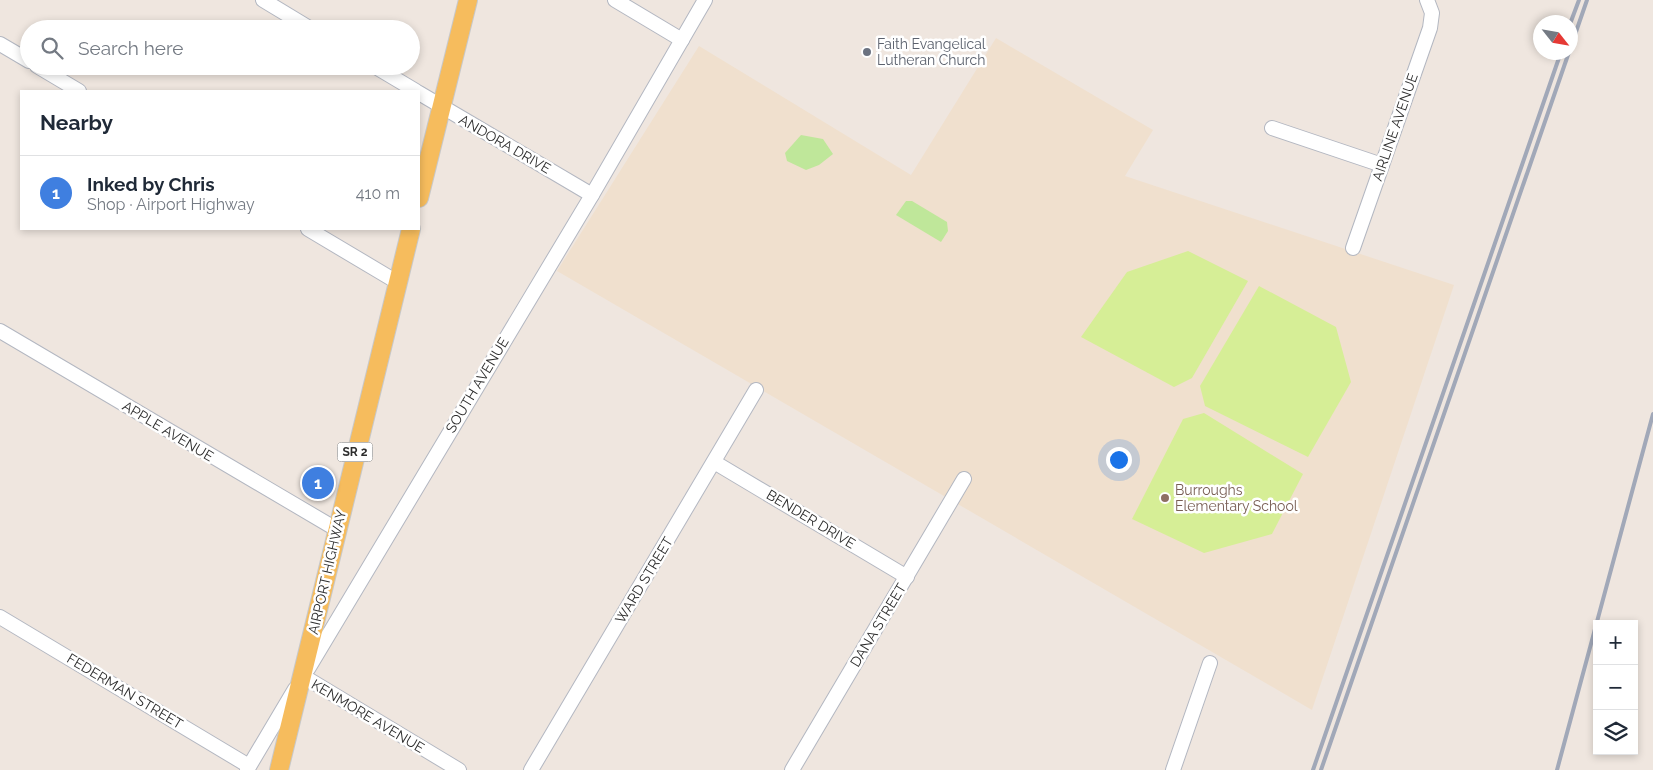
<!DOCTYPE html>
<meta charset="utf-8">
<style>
:root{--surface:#fff;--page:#f6f6f7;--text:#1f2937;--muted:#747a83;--line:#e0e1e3;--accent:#7c3aed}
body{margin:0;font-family:Raleway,sans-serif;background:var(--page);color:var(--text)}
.controls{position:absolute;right:15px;bottom:15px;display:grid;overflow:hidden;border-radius:0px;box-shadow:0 2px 8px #0003}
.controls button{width:45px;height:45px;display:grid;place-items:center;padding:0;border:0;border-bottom:1px solid var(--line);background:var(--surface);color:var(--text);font:25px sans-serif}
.compass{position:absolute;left:1533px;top:15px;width:45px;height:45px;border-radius:50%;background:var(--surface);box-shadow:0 2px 8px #0003;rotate:121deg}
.you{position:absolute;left:1118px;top:459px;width:18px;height:18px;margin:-12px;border:4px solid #fff;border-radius:50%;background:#1a73e8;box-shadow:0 0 0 8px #1a73e833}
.badge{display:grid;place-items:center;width:32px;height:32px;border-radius:50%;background:var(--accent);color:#fff;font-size:16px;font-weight:700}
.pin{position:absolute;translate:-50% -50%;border:2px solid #fff;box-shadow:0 1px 5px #0006}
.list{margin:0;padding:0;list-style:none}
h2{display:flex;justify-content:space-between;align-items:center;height:65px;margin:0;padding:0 20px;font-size:21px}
h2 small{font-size:16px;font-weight:400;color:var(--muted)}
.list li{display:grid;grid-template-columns:32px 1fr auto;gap:15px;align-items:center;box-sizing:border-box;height:75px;padding:0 20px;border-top:1px solid var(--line)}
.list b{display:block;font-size:19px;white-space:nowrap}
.list p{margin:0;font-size:16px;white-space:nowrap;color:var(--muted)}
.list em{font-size:16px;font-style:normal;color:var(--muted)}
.icon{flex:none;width:28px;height:28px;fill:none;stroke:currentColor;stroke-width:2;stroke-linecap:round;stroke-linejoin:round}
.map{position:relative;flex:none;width:1653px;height:770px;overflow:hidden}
.search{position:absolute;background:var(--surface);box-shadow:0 2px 8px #0003;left:20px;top:20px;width:400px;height:55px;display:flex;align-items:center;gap:12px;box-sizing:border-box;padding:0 18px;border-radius:28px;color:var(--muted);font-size:19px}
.panel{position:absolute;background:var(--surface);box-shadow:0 2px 8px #0003;left:20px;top:90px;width:400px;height:140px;border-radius:0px}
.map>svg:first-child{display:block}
.education{fill:#f0e0ce}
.green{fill:#bfe79a}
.pitch{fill:#d6ee96}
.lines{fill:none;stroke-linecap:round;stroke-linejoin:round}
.minor-casing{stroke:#b3b7c1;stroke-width:16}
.major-casing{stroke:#c8c8c8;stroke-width:20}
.minor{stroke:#fff;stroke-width:14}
.major{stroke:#f6bc5d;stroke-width:18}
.rail{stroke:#a1a8b8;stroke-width:4}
.worship-dot{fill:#6b7280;stroke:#fff;stroke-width:2}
.education-dot{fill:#8d6e63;stroke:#fff;stroke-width:2}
.labels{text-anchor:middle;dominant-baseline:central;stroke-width:5;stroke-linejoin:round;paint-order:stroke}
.shield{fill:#fff;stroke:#6c6c6c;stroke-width:1}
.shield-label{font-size:12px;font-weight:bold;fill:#2d2d2d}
.worship-label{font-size:14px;fill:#5b616d;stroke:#fff;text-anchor:start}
.street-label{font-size:14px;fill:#2d2d2d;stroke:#fff}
.education-label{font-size:14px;fill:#785e54;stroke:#fff;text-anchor:start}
</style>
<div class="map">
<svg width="1653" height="770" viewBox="0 0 1653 770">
<rect width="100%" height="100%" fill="#efe6df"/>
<polygon class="education" points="996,38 1153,130 1125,176 1454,285 1312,710 557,271 699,46 911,175"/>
<g class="green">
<polygon points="801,135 823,139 833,154 819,165 806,170 787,161 785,153"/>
<polygon points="906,201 912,201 947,222 948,231 941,242 896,215"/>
</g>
<g class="pitch">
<polygon points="1188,251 1248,281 1192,378 1174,387 1081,337 1127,272"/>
<polygon points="1259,286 1336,327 1351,382 1308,457 1205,406 1200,386"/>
<polygon points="1204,413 1303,474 1272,534 1204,553 1132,519 1183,419"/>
</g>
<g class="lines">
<g class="minor-casing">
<g id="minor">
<polyline points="263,0 311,29"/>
<polyline points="615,0 682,40"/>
<polyline points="0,44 29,61"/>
<polyline points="37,66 79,91"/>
<polyline points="374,66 416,91"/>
<polyline points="419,93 592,195"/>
<polyline points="1272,128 1382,165"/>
<polyline points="308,229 397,282"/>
<polyline points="1353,248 1430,28 1432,13 1427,0"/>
<polyline points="0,331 336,529"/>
<polyline points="714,462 907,577"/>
<polyline points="0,617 249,766"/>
<polyline points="308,669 592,195 705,0"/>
<polyline points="303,676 459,770"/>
<polyline points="247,770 295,689"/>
<polyline points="531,770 756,390"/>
<polyline points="792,770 964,479"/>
<polyline points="1173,770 1210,663"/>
</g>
</g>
<g class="major-casing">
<g id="major">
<polyline points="419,198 468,0"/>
<polyline points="279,770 411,229"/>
</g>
</g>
<use href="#minor" class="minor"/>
<use href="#major" class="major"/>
<g class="rail">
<polyline points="1570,24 1579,0"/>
<polyline points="1570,49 1587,0"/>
<polyline points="1313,770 1561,52"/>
<polyline points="1321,770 1569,52"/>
<polyline points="1557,770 1653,414"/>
</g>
</g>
<circle class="worship-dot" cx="867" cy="52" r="5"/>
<circle class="education-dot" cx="1165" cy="498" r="5"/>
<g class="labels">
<rect class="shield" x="337.5" y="442.5" width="35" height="19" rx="4"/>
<g class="shield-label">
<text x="355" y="452">SR 2</text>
</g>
<g class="worship-label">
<text x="877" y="44">Faith Evangelical<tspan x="877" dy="16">Lutheran Church</tspan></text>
</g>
<g class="street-label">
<text transform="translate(1395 127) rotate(-71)">AIRLINE AVENUE</text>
<text transform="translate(505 144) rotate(30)">ANDORA DRIVE</text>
<text transform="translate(477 385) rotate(-59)">SOUTH AVENUE</text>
<text transform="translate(168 431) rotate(31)">APPLE AVENUE</text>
<text transform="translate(811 519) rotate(31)">BENDER DRIVE</text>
<text transform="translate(327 572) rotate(-77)">AIRPORT HIGHWAY</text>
<text transform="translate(644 580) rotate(-59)">WARD STREET</text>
<text transform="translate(878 625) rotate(-59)">DANA STREET</text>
<text transform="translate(125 691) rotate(31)">FEDERMAN STREET</text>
<text transform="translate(368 716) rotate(31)">KENMORE AVENUE</text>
</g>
<g class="education-label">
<text x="1175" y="490">Burroughs<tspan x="1175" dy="16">Elementary School</tspan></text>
</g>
</g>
</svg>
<div class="controls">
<button>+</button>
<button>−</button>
<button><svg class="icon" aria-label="layers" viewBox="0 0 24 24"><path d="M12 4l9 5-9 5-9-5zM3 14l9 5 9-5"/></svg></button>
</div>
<svg class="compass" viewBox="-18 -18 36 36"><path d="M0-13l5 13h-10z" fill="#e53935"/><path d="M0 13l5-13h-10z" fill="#747a83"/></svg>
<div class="you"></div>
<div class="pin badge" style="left:318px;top:483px;background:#3f7fe0">1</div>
<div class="search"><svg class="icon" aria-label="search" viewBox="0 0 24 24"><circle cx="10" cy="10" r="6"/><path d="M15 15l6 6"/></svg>Search here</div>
<section class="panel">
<h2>Nearby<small></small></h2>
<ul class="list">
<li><span class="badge" style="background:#3f7fe0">1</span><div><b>Inked by Chris</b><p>Shop · Airport Highway</p></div><em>410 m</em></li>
</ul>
</section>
</div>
